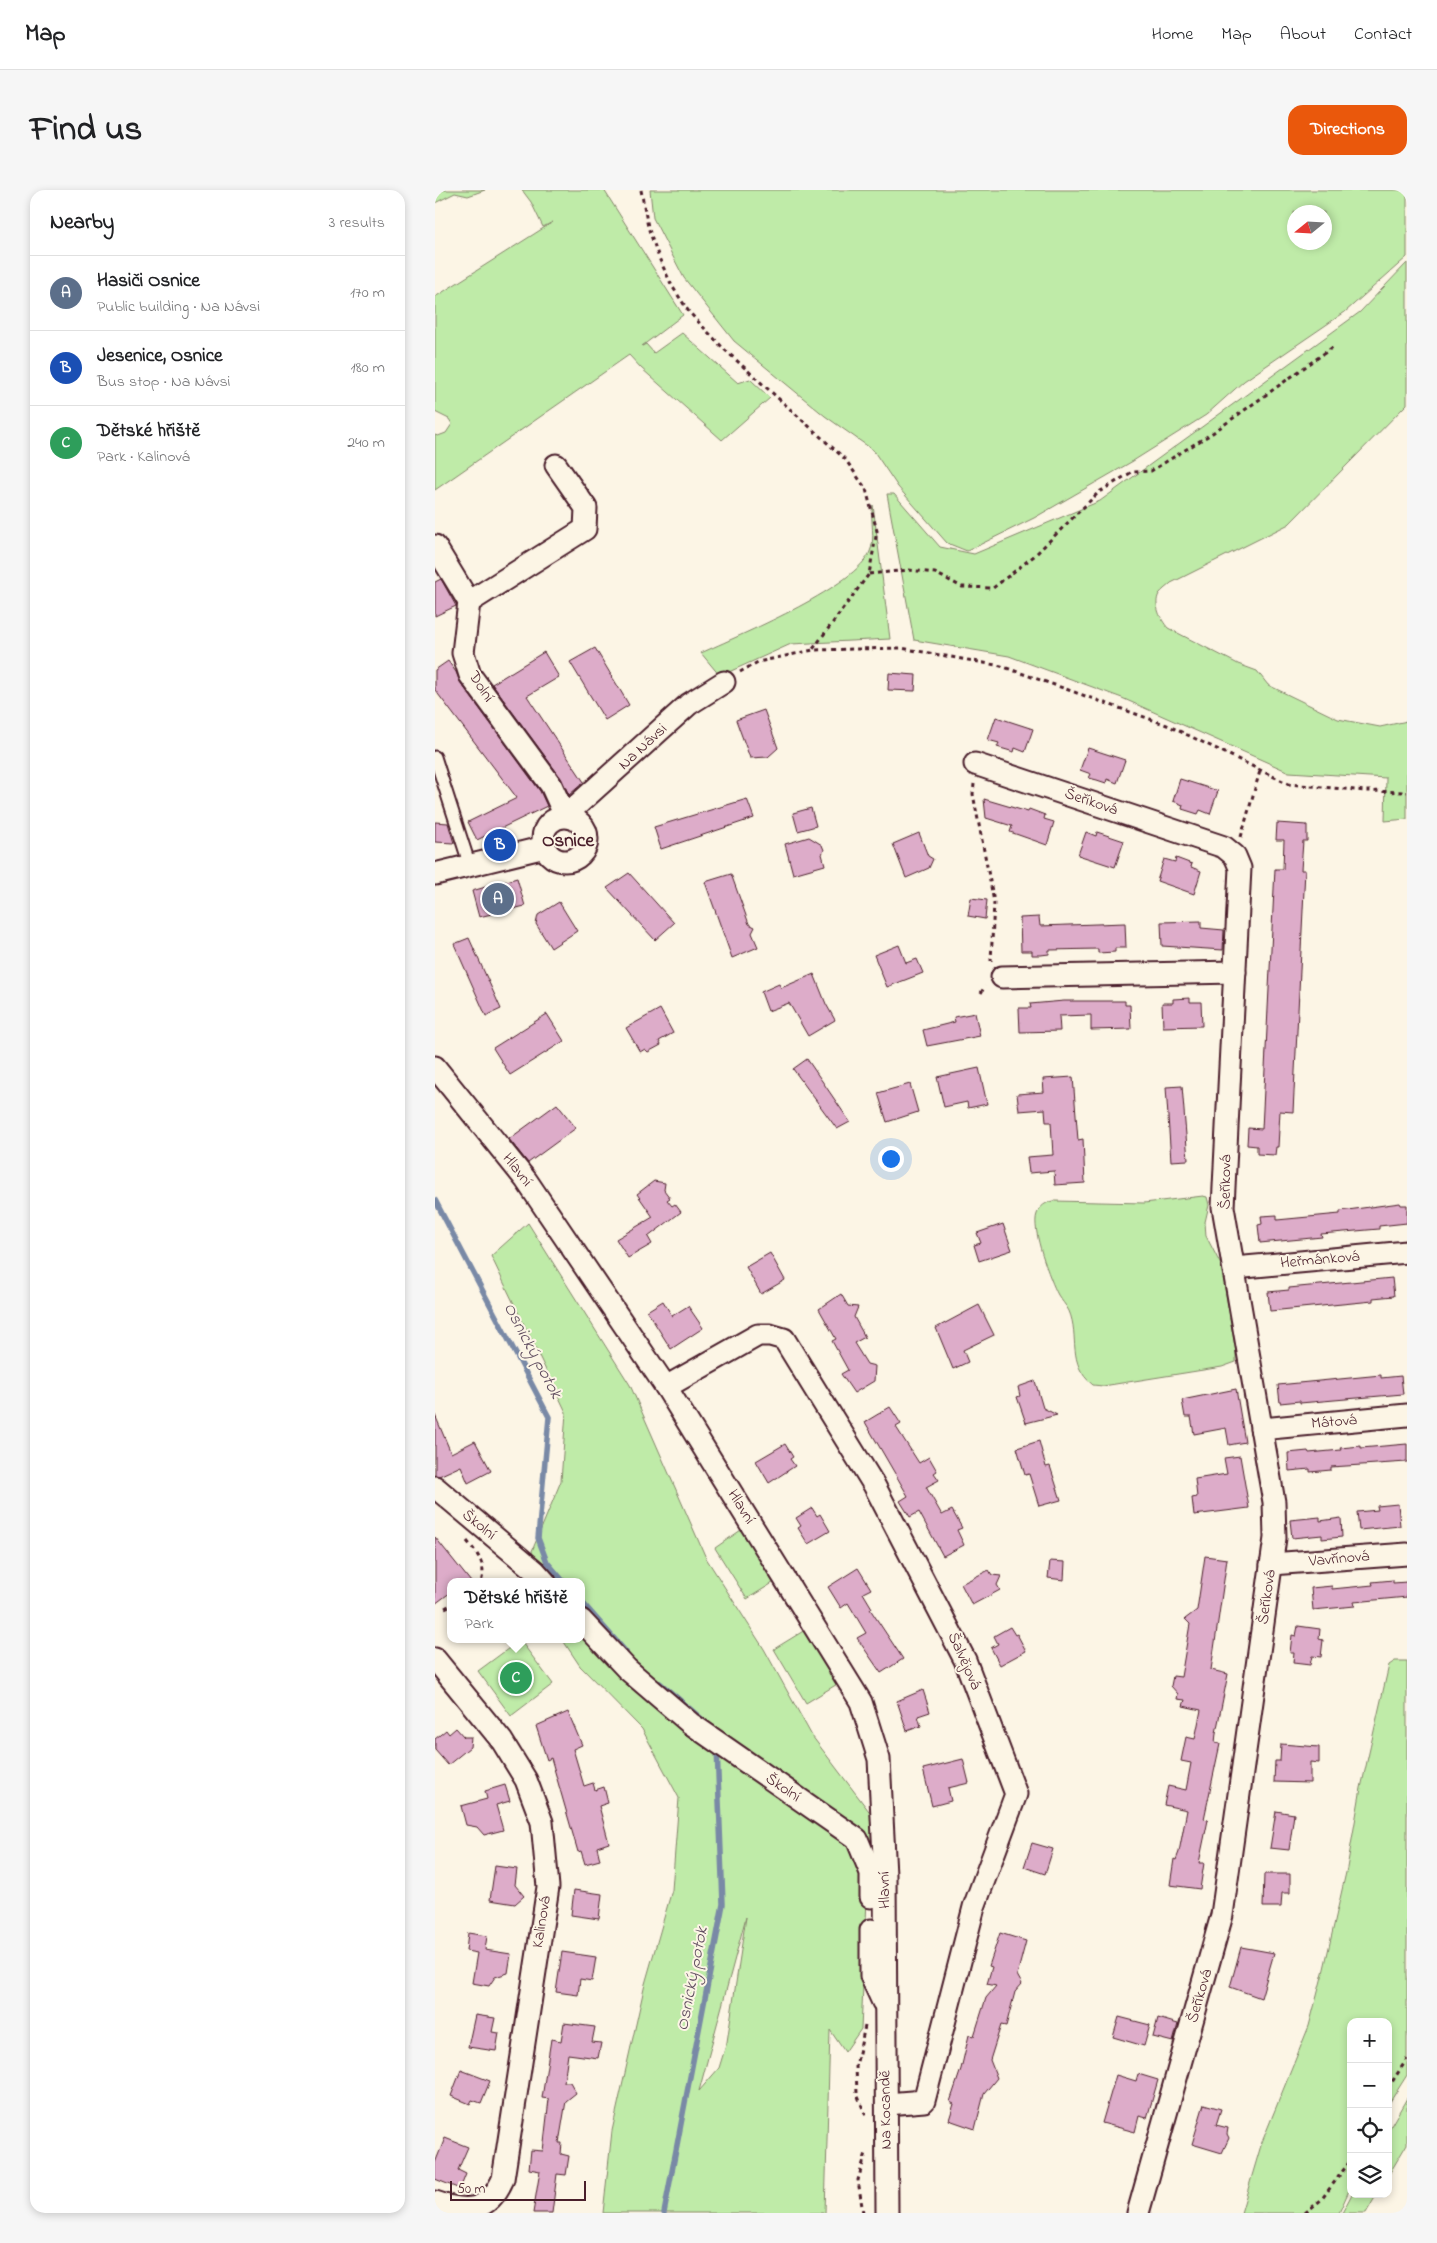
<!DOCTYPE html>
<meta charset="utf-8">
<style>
:root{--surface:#fff;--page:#f6f6f6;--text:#202124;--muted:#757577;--line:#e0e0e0;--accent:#ea580c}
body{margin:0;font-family:"Indie Flower",sans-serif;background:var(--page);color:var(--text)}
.controls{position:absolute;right:15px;bottom:15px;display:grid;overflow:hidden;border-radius:10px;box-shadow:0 2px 8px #0003}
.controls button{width:45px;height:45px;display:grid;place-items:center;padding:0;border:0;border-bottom:1px solid var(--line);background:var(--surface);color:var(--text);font:25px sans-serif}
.compass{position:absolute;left:852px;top:15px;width:45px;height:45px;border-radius:50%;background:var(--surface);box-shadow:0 2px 8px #0003;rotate:252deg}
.scale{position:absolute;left:15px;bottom:12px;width:136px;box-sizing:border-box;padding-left:5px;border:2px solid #4a1f2b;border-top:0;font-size:14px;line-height:18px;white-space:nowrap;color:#4a1f2b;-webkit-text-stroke:4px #fcf5e5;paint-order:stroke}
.you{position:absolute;left:455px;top:968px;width:18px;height:18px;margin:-12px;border:4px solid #fff;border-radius:50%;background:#1a73e8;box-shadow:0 0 0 8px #1a73e833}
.badge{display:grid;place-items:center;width:32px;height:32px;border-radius:50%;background:var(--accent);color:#fff;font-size:16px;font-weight:700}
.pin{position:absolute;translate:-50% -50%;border:2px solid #fff;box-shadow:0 1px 5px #0006}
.popup{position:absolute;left:12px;top:1388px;width:138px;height:65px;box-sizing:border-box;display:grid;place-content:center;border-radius:10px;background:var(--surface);filter:drop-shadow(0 1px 4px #0005);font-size:16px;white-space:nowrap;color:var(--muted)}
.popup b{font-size:19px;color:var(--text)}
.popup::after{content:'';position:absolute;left:50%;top:100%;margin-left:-10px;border:10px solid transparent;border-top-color:var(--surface)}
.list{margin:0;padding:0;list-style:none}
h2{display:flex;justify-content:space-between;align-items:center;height:65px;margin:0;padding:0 20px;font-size:21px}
h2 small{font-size:16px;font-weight:400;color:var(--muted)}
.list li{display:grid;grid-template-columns:32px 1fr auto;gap:15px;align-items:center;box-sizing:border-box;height:75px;padding:0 20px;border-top:1px solid var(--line)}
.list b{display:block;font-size:19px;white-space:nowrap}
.list p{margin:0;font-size:16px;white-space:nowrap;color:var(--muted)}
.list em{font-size:16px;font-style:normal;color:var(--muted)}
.icon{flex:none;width:28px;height:28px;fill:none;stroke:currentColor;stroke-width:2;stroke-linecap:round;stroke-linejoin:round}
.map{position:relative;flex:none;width:972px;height:2023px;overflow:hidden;border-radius:15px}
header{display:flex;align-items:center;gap:30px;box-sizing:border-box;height:70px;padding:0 25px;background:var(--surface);border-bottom:1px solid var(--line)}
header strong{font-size:24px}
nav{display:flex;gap:28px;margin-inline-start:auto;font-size:18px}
.intro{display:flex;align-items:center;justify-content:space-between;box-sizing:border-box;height:120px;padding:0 30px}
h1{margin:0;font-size:35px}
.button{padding:12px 22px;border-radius:15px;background:var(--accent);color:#fff;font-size:18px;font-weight:700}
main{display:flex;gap:30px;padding:0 30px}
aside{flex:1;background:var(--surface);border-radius:15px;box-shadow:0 2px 8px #0003}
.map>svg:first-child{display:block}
.green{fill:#bfeba8;stroke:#84856a;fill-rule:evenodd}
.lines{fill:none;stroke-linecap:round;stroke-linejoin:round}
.stream{stroke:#7989a6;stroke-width:5.5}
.building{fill:#ddacc9;stroke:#4a1f2b}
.service-casing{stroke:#4a1f2b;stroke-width:15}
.minor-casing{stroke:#4a1f2b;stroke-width:25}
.path{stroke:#4a1f2b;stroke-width:3;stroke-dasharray:4 4;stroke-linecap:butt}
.service{stroke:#fcf5e5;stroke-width:11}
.minor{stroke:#fcf5e5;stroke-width:21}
.labels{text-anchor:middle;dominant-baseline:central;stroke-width:4;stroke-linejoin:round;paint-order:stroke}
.street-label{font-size:16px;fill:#4a1f2b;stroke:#fcf5e5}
.water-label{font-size:18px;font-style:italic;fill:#5e4b5e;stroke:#fcf5e5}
.quarter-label{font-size:19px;font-weight:bold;fill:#4a1f2b;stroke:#fcf5e5}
</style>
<header>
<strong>Map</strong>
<nav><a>Home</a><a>Map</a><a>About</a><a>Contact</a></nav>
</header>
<div class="intro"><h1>Find us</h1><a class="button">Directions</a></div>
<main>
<aside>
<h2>Nearby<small>3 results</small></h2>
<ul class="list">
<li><span class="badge" style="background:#5c6f8a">A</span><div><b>Hasiči Osnice</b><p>Public building · Na Návsi</p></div><em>170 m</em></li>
<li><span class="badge" style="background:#1a4fb4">B</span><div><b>Jesenice, Osnice</b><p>Bus stop · Na Návsi</p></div><em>180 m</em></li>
<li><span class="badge" style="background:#2e9e5b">C</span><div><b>Dětské hřiště</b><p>Park · Kalinová</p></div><em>240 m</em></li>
</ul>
</aside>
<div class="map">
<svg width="972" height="2023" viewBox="0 0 972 2023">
<rect width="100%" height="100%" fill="#fcf5e5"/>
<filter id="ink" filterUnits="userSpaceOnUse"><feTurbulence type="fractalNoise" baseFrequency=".02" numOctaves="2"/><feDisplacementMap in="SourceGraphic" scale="10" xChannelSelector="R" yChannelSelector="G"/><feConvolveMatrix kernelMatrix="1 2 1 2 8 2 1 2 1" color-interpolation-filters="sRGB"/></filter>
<g filter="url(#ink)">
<g class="green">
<polygon points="0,0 50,0 33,6 20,3 0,13"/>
<polygon points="87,0 169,0 248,125 207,156 211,154 219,163 247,143 303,193 315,189 335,208 287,250 206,178 194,165 0,300 0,245 3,246 11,243 17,234 14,229 0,222 0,107 118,32 108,37 96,12"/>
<path d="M 215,0 L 972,0 L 972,67 L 910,122 L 809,191 L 771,225 L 698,271 L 599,328 L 532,361 L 512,353 L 463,297 L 438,260 L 390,226 L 299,151 L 249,88 L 218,28 ZM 859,22 L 889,22 L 889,52 L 859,52 Z"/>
<path d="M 972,73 L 972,214 L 854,334 L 736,393 C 733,396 727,400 724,404 C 718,415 726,430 733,438 L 803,474 L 822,481 L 833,495 L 903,529 L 945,537 L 972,531 L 972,629 L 950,631 L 951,588 L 854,582 L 687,508 L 574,466 L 479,450 L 452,304 L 459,304 L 505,357 L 539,364 L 665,311 L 925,122 Z"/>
<path d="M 438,315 L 455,449 L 356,454 L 285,486 L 266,463 C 305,445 414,400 434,364 C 442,348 434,331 438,315 Z"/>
<path d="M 768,1006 L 772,1007 L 774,1015 L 770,1032 L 771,1046 L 786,1075 L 801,1162 L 801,1172 L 787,1177 L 668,1196 L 658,1195 C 631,1173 645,1147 634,1121 C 631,1115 626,1110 623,1105 C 615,1090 596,1039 602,1024 C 605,1016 611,1012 619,1011 L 709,1013 Z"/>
<path d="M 93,1033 L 195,1195 L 271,1368 L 329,1459 L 377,1546 L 440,1629 L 439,1655 L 432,1710 L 426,1839 L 410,1862 L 395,1840 L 390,2023 L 168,2023 L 177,1941 L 210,1794 L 237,1700 L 244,1608 L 207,1539 L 145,1476 L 127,1449 L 146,1449 L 146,1392 L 103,1392 L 97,1361 L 126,1291 L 131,1222 L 56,1066 ZM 311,1727 L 292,1852 L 284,1878 L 264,1901 Z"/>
<polygon points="306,1340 341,1391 312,1409 280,1358"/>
<polygon points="370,1440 404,1493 371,1513 339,1459"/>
<polygon points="85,1450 118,1494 76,1526 43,1481"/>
<polygon points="960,1471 972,1471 972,1885 953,1915 953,1832 916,1832 916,1996 904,2023 806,2023 827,1952 874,1836 889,1779 912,1678 926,1598 954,1475"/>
<polygon points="972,1908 972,1954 953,1986 953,1941"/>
<polygon points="917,2004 942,2004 931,2023 907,2023"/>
</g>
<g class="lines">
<g class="stream">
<polyline points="0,1010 114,1227 103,1348 112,1372 129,1392"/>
<polyline points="146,1411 191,1462"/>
<polyline points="225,1493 268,1530"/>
<polyline points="229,2023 288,1714 282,1558"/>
</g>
</g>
<g class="building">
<polygon points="6,389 21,416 0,426 0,392"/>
<polygon points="160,458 194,515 170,530 135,472"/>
<polygon points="109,462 124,487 92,506 149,592 134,605 126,588 57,494"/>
<polygon points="13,471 21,482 25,492 105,601 112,616 42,650 33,632 82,608 0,500 0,480"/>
<polygon points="454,483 481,485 480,501 453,500"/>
<polygon points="329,520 343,558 333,567 315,568 301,530"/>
<polygon points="561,527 598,539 590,562 580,558 579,562 562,557 564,553 553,550"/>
<polygon points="653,558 690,570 682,593 672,589 671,593 662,590 654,588 656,584 645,580"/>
<polygon points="745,589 783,601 775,624 765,620 763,624 747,619 748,615 738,611"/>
<polygon points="312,609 319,628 226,659 219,637"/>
<polygon points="549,609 593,622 594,619 610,625 609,629 619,632 612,655 575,642 577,636 551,628"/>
<polygon points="376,618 381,636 363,641 358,623"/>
<polygon points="0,632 13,633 19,653 0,652"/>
<polygon points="842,633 872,635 872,651 868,651 866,680 870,680 869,700 858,922 845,921 843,957 841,957 840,965 822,964 822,956 812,955 813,938 827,939 840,679 848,679 849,650 841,650"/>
<polygon points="651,642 661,646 662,642 689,651 680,677 643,665"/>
<polygon points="484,643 493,666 498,669 494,678 471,688 458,654"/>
<polygon points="374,647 387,655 389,660 387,664 390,675 358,684 350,654"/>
<polygon points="741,668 757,674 756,677 766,681 759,704 722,691 729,669 740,672"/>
<polygon points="194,683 239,733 220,750 172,698"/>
<polygon points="296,684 314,734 320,737 317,743 323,757 297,768 270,692"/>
<polygon points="82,688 90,716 44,727 37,701"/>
<polygon points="536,708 552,710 550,729 533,726"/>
<polygon points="124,712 142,741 116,758 101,734 103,725"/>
<polygon points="604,727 605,736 690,733 691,758 680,758 680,762 663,763 663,759 614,760 614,764 606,765 597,765 597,761 586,761 585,728"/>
<polygon points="766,731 766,738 789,740 788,760 727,756 726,732"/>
<polygon points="34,748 66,819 51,826 19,754"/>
<polygon points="464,755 471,773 482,769 488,783 452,797 439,765"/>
<polygon points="379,784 391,814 400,830 373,846 354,813 333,821 326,802 344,794 346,798"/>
<polygon points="755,808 755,812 766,812 767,836 728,837 727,813 738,813 738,809"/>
<polygon points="629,811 690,811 690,815 695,815 696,839 656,840 656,825 624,826 625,841 585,842 584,818 596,818 595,814"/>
<polygon points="225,819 238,843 224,851 226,855 213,862 210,859 205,862 191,838"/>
<polygon points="540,823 545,846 492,856 488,840 520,832 519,827"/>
<polygon points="112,824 129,851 75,885 58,858"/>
<polygon points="372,869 415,932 402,939 358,879"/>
<polygon points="544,878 552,914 533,918 532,912 509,917 502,887"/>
<polygon points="638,887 643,950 648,949 650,993 620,995 619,981 594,983 592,967 618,965 616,932 611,932 610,919 584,921 582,904 609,902 608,889"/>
<polygon points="475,894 483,922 452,932 443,903"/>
<polygon points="747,896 753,970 736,971 731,897"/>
<polygon points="122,914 141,938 93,973 74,949"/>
<polygon points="219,991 230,993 229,1000 235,1008 232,1010 237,1016 240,1014 246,1022 213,1047 217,1054 193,1068 181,1049 218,1027 202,1004"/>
<polygon points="965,1013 966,1015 972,1015 972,1033 944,1036 944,1039 886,1044 887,1047 825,1053 823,1035 827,1034 826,1026 842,1025 842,1030 905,1024 905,1021"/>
<polygon points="568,1034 577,1060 544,1071 539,1055 546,1053 542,1043"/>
<polygon points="335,1063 350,1090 326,1104 311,1077"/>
<polygon points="957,1088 959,1106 938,1108 938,1111 835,1121 833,1102 854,1100 854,1098"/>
<polygon points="406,1104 413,1116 423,1117 419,1127 430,1147 419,1153 432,1174 440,1176 439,1191 419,1203 406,1184 413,1180 397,1151 401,1149 384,1119"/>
<polygon points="228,1111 237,1126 253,1116 268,1138 236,1159 212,1121"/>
<polygon points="544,1115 559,1145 528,1160 533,1172 518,1179 501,1138"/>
<polygon points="946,1185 946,1188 966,1186 968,1204 865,1213 865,1211 845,1213 843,1195"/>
<polygon points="600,1191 608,1218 622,1225 591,1233 582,1207 585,1206 583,1197"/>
<polygon points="801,1199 810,1252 794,1255 791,1238 759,1244 756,1227 750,1227 747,1210"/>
<polygon points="455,1217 466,1234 461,1237 484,1273 494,1267 502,1281 499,1283 504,1290 491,1297 507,1325 517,1320 527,1338 522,1340 529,1355 508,1366 484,1322 475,1327 465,1311 473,1306 430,1232"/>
<polygon points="0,1225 16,1263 40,1251 56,1281 33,1293 26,1276 4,1286 0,1285"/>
<polygon points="604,1251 611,1277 615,1276 626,1310 604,1316 594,1284 590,1285 582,1258"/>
<polygon points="350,1254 358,1267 355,1269 360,1276 334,1293 321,1271"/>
<polygon points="972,1254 972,1272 896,1277 896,1280 875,1282 875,1279 854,1281 853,1263 873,1261 874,1263 906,1260 905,1258 926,1256 926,1258"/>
<polygon points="805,1266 814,1318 759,1325 757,1308 762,1307 760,1289 792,1284 789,1268"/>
<polygon points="963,1314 965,1336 924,1340 922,1322 943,1320 942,1316"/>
<polygon points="377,1318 382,1326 385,1324 395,1341 373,1354 363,1338 366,1336 361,1328"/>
<polygon points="885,1327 885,1331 906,1328 907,1347 887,1349 887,1345 857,1348 855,1330"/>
<polygon points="0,1347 36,1392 16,1392 16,1402 0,1414"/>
<polygon points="770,1366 792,1369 776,1480 793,1484 781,1543 780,1553 785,1554 769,1629 773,1630 764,1673 769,1673 765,1699 735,1695 739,1669 741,1670 744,1662 752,1620 729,1615 733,1596 751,1600 756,1573 746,1571 751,1547 760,1549 766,1520 748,1516 750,1510 742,1509 743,1504 736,1496 738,1486 746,1487 755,1434 750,1429 762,1420"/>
<polygon points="615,1371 630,1372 629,1390 613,1388"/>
<polygon points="423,1378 436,1399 428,1403 437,1418 435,1419 468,1469 446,1483 422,1448 431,1443 413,1413 406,1418 393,1397"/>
<polygon points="554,1380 557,1385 566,1386 562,1395 565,1400 537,1415 526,1394"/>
<polygon points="958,1390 958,1393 972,1392 972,1407 919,1412 920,1416 878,1420 876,1398 897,1396 897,1399 938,1395 937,1392"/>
<polygon points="863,1436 885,1439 884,1449 888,1450 886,1467 877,1466 875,1475 858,1473 859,1463 855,1463 857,1445 861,1446"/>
<polygon points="575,1437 580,1445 582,1444 591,1461 565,1475 556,1458 563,1454 559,1446"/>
<polygon points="488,1500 495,1522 483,1526 486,1536 472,1541 462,1511"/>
<polygon points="133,1522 147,1555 138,1559 149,1596 158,1593 160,1600 169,1597 173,1613 164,1616 174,1653 162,1657 165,1670 150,1674 146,1661 143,1662 116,1568 112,1570 101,1536"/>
<polygon points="21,1538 29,1547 36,1547 35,1557 13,1575 0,1560 0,1549 11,1540 14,1544"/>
<polygon points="846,1554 884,1557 884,1573 875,1572 875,1593 839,1592 840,1571 845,1571"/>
<polygon points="528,1569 534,1593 513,1598 516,1611 497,1616 488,1579"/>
<polygon points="70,1595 75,1611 61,1615 68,1640 49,1645 42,1637 31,1635 26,1616 52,1609 50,1601"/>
<polygon points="841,1621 859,1624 854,1660 835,1658"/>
<polygon points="597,1653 618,1659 610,1684 589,1677"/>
<polygon points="60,1676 82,1679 80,1695 89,1706 80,1714 55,1710"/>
<polygon points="829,1684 855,1684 855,1703 847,1703 846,1717 828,1717"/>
<polygon points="139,1700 167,1704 164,1729 136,1725"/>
<polygon points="33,1743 52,1746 50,1760 76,1764 73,1783 60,1787 54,1796 37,1793 42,1763 31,1761"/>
<polygon points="565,1743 591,1751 582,1785 587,1794 580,1802 571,1836 566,1835 555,1870 562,1888 549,1904 540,1939 514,1930 519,1914 515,1912 526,1879 534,1845 539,1846 551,1808 561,1796 552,1794 557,1777 554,1776"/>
<polygon points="806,1757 839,1763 826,1808 795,1797"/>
<polygon points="127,1762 161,1767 157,1791 145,1789 143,1805 121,1802"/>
<polygon points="40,1825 60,1828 57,1842 64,1843 61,1861 33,1857"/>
<polygon points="684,1827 715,1835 709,1856 678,1847"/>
<polygon points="723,1828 743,1834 738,1852 718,1847"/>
<polygon points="129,1833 160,1837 157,1852 166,1853 163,1868 133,1864 129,1892 135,1892 141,1903 131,1911 124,1953 127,1953 126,1964 134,1966 131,1985 122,1984 117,2023 98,2023 105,1981 94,1979 96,1960 108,1961 114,1909 107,1908 116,1849 126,1851"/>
<polygon points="26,1880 55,1891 46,1913 37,1910 35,1914 16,1906"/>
<polygon points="703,1884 723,1890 712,1928 704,1926 700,1942 667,1933 681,1885 701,1891"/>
<polygon points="769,1914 786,1919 781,1935 793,1938 792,1944 794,1948 787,1963 757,1954"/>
<polygon points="10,1948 33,1957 23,1980 31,1984 25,1999 0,1989 0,1973"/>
</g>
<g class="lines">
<g class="service-casing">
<polyline id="service" points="0,567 35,676"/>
</g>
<g class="minor-casing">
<g id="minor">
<polyline points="0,356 34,412 28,463 35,485 116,595 130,626"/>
<polyline points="34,412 150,339 151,318 121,275"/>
<polyline points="540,574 789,657 800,666 805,678 788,1017 839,1312 840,1348 787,1725 703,2023"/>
<polyline points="130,626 254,514 289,492"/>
<circle cx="130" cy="649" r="22"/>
<polyline points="0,684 110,657"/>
<polyline points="567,787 800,782"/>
<polyline points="0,877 91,990 231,1197 426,1512 444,1569 450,1685 452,2023"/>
<polyline points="799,1078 972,1062"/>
<polyline points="231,1197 323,1145 335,1145 349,1149 439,1295 530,1470 581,1604 539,1717 489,1911 452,1914"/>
<polyline points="826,1239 972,1225"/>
<polyline points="0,1297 100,1381 110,1392"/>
<polyline points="836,1374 972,1364"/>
<polyline points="146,1430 192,1479 255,1533 422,1649 436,1683 436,1707"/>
<path d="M 0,1469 L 67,1551 L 91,1590 L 107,1632 L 113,1697 L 68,1989 C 53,2023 31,2023 0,2012"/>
<polyline points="436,1740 436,1786 448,1812"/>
</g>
</g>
<g class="path">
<polyline points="206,0 213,37 224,68 237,96 254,122 289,159 410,269 431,299 442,341 434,384 378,459"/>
<polyline points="434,384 474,380 500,383 527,397 558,398 599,366 664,302 697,282 716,281 776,244 898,157"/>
<polyline points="305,482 323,472 378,460 466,458 566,476 732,535 854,594 931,601 972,602"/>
<polyline points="539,594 538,604 559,712 556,771"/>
<polyline points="806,647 825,581"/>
<polyline points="546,803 550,796"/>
<path d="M 32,1351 C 43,1365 52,1374 46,1392"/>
<polyline points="10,1418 16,1415"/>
<polyline points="430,1836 421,1876 422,1904 431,1926"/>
<polyline points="953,1898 972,1869"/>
<polyline points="428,2023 423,1990 431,1963"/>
<polyline points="870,2023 886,2010 916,1970"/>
</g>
<use href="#service" class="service"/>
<use href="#minor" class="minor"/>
</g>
</g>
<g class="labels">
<g class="street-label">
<text transform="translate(46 497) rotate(57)">Dolní</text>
<text transform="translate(208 557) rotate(-43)">Na Návsi</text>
<text transform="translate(656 612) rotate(19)">Šeříková</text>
<text transform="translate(82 980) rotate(52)">Hlavní</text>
<text transform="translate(791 992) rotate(-89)">Šeříková</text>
<text transform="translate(885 1070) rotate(-5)">Heřmánková</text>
<text transform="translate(899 1232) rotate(-5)">Mátová</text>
<text transform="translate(306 1317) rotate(58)">Hlavní</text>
<text transform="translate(44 1335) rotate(39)">Školní</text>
<text transform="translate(904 1369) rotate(-5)">Vavřínová</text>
<text transform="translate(832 1407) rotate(-82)">Šeříková</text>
<text transform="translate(529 1471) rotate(66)">Šalvějová</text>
<text transform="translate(348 1598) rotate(34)">Školní</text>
<text transform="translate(450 1700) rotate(-91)">Hlavní</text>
<text transform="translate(107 1732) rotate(-81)">Kalinová</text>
<text transform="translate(765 1806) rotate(-74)">Šeříková</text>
<text transform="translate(451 1920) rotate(-91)">Na Kocandě</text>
</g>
<g class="water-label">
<text transform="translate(97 1161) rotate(62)">Osnický potok</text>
<text transform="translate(258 1789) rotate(-79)">Osnický potok</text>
</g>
<g class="quarter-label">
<text x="133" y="651">Osnice</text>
</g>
</g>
</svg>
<div class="controls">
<button>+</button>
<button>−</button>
<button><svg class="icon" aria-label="locate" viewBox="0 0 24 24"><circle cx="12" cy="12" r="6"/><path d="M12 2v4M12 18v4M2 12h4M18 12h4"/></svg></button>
<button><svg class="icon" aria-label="layers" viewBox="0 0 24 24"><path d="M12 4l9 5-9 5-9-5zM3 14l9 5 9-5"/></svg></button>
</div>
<svg class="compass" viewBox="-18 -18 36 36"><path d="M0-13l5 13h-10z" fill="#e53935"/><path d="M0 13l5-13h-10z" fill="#757577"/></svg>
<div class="scale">50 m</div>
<div class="you"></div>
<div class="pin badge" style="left:63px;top:709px;background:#5c6f8a">A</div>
<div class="pin badge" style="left:65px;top:655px;background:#1a4fb4">B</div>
<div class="pin badge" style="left:81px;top:1488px;background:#2e9e5b">C</div>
<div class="popup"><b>Dětské hřiště</b>Park</div>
</div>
</main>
